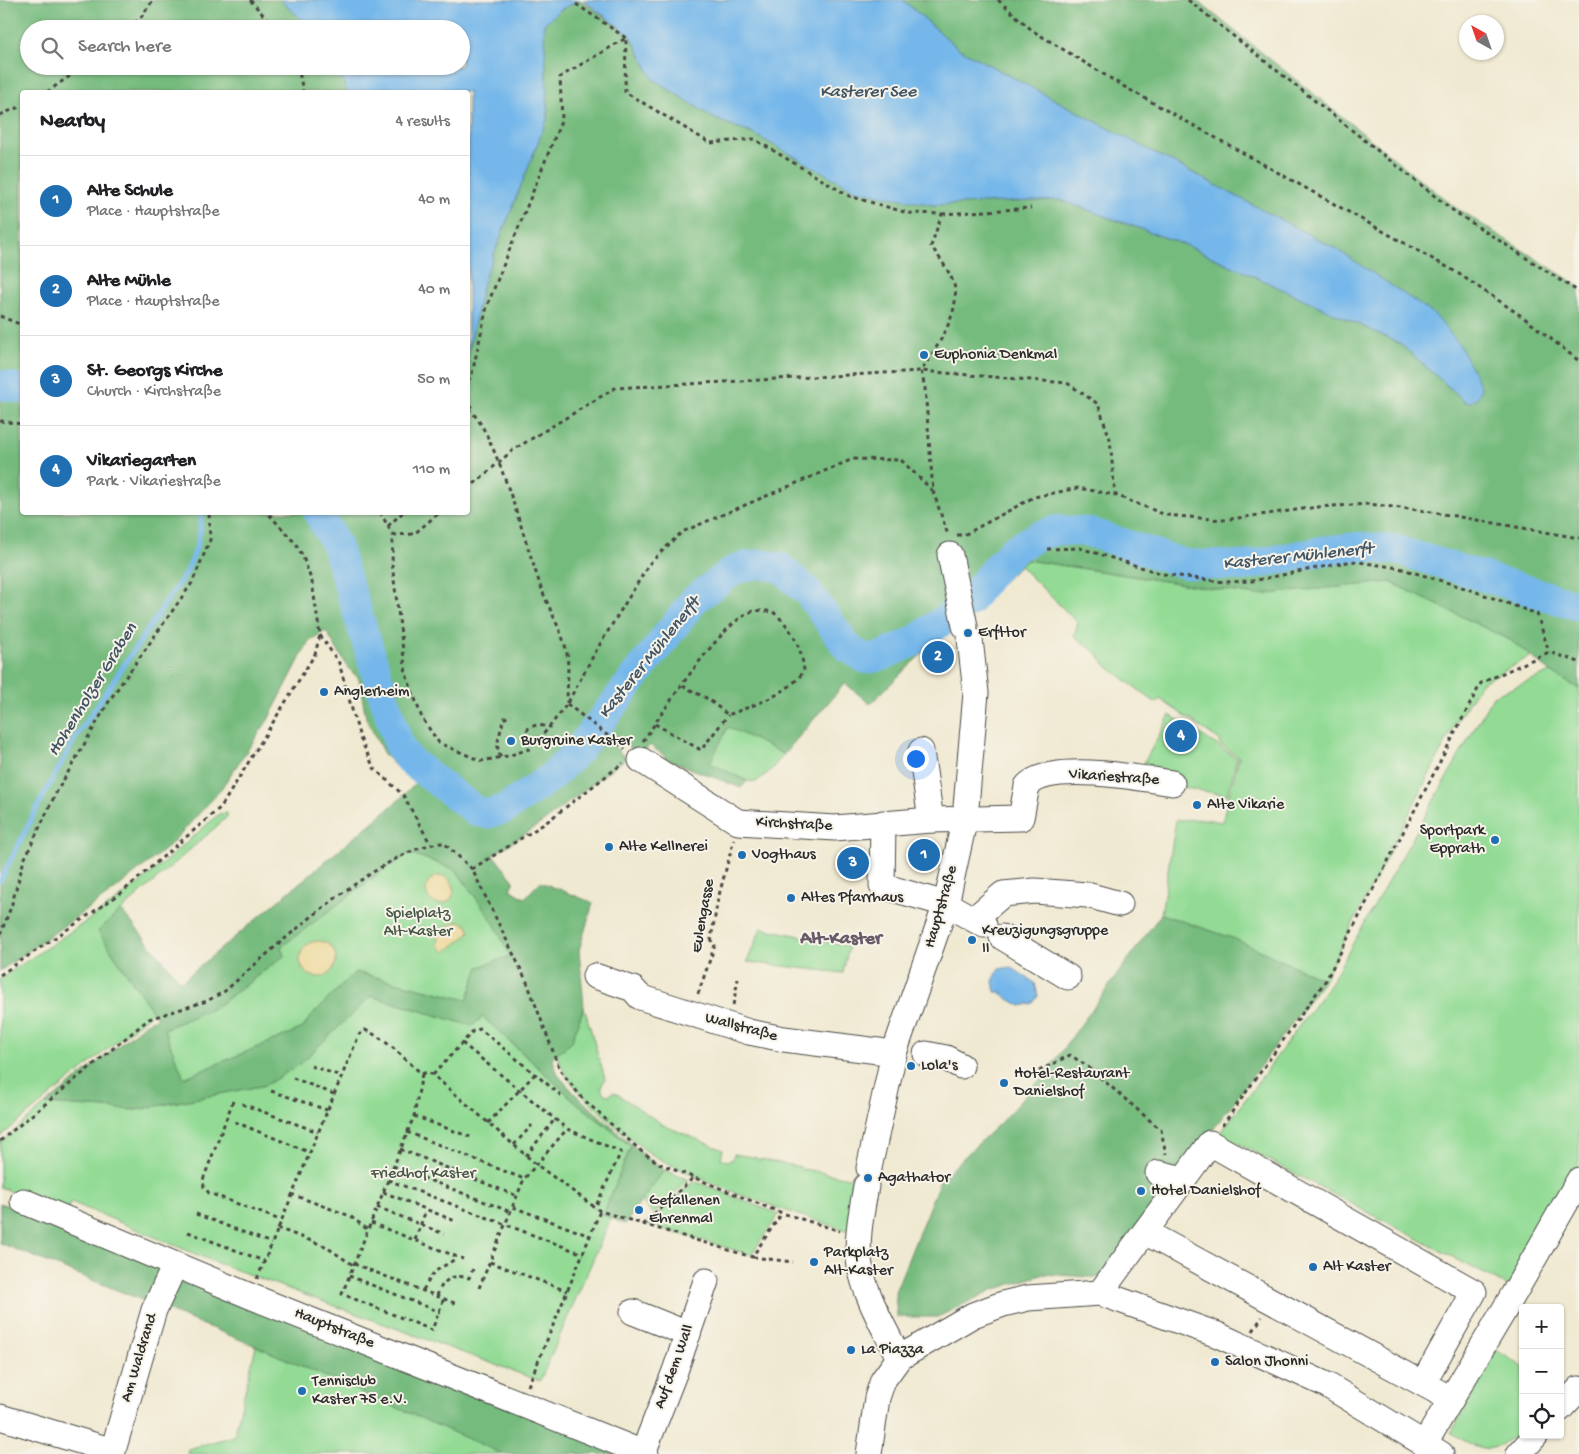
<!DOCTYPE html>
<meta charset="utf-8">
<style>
:root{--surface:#fff;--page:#f2f2f2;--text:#202124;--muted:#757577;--line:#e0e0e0;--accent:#1f6fb2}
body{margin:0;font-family:"Gochi Hand",sans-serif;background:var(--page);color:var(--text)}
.controls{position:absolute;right:15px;bottom:15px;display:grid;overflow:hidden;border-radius:5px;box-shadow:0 1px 4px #0004}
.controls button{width:45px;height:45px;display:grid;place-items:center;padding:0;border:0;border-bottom:1px solid var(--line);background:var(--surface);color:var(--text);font:25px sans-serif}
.compass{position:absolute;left:1459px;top:15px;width:45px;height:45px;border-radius:50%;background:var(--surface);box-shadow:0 1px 4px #0004;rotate:320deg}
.you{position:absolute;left:915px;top:758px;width:18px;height:18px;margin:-12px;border:4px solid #fff;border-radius:50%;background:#1a73e8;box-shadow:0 0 0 8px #1a73e833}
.badge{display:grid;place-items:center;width:32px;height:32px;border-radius:50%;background:var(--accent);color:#fff;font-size:16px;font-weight:700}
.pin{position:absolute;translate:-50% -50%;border:2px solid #fff;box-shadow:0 1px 5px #0006}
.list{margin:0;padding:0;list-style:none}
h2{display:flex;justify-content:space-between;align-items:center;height:65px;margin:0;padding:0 20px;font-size:21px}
h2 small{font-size:16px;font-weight:400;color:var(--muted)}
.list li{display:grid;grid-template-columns:32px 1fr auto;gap:15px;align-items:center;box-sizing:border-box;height:90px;padding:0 20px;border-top:1px solid var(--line)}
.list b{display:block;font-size:19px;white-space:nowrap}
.list p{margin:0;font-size:16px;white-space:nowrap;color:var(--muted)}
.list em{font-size:16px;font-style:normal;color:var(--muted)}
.icon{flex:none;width:28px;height:28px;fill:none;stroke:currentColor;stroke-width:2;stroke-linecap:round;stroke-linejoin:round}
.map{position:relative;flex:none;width:1579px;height:1454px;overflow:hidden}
.search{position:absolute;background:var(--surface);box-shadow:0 1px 4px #0004;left:20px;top:20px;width:450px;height:55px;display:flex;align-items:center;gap:12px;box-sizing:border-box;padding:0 18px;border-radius:28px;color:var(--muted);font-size:19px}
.panel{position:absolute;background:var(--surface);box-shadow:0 1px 4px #0004;left:20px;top:90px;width:450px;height:425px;border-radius:5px}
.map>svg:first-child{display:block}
.green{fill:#93db95;stroke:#5f8360}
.forest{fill:#76bb7e;stroke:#507354;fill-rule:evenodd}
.sand{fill:#eeda9e;stroke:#8c8264}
.water{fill:#75b7ea;stroke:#50718a}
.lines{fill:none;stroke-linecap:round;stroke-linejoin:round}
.stream{stroke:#75b7ea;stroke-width:5}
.river{stroke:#75b7ea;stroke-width:30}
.minor-casing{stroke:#494844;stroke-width:27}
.path{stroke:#494844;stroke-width:3;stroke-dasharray:4 4;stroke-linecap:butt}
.minor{stroke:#fff;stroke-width:25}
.poi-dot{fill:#1f6fb2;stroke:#f7f3e8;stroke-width:2}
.labels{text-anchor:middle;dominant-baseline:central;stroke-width:4;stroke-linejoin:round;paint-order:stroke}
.poi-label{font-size:16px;fill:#2b2b2b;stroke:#f7f3e8;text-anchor:start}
.street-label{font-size:16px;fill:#2b2b2b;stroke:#f7f3e8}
.park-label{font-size:16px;fill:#455746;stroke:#f7f3e8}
.water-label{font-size:18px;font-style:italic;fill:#415564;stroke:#f7f3e8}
.quarter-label{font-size:19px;font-weight:bold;fill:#685b69;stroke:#f7f3e8}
</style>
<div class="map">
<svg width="1579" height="1454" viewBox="0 0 1579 1454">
<rect width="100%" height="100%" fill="#f7f3e8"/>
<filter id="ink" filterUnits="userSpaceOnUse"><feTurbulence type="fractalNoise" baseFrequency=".02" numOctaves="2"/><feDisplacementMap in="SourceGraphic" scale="10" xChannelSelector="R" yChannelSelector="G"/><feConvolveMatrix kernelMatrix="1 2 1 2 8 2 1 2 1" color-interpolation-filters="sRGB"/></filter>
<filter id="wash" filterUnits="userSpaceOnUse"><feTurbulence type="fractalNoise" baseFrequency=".0096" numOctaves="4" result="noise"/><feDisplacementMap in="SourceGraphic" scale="20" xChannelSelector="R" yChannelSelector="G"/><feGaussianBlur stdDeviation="1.12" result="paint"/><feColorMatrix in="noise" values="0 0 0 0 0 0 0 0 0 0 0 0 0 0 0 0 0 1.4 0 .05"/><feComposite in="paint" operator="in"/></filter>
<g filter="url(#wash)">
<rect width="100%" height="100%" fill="#f0e9d1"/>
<g class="green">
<polygon points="1027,560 1256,595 1390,582 1510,640 1531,656 1481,683 1455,724 1324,980 1235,939 1161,914 1176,820 1204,819 1222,822 1239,757 1219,744 1221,741 1160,699 1156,703 1104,664 1098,654 1074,636 1078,623 1020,566"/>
<polygon points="1551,672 1579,689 1579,1163 1511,1288 1220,1134 1330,984 1493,696"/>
<polygon points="1170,715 1237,758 1227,795 1174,786 1139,772"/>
<polygon points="728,726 784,754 771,770 756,782 747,781 709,763"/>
<polygon points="227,813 227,817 98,931 153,1012 0,1137 0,979 109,906 146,878 219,814"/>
<polygon points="410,853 456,870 494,923 511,956 479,967 467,1000 355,972 311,1016 303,1028 184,1078 163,1029 216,1007 284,956 280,947 386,868"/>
<polygon points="761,928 849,946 843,973 747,962"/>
<polygon points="371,996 472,1026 483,1017 577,1103 631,1146 603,1215 611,1218 540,1381 212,1261 71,1202 65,1215 0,1187 0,1143 46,1104 136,1110 266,1085 300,1064"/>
<path d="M 584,1007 L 605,1079 L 601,1087 L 604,1094 L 609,1095 L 614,1092 L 665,1126 L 723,1150 L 721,1158 L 726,1161 L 732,1160 L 734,1154 L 757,1158 L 759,1161 L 760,1159 L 800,1167 L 803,1171 L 804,1169 L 854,1179 L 856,1233 C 788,1212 718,1190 656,1157 C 637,1147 583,1098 570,1081 C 564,1073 560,1063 556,1054 L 571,1043 Z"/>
<polygon points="664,1170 689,1180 653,1214 641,1201"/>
<polygon points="694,1181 779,1214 751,1255 646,1224"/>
<polygon points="256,1346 503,1454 187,1454 188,1449 234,1436"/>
<path d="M 1496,1350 L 1523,1367 L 1523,1430 C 1491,1454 1486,1454 1451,1433 Z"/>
</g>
<g class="forest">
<path d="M 0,0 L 280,0 L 300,18 L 308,29 L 29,29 L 29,66 L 333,66 L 343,81 L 347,92 L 22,92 L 22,512 L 468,512 L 468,355 L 483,282 L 548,117 L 544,24 L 560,10 L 580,0 L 631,36 L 653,79 L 715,119 L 932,205 L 1060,200 L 1186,245 L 1399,343 L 1467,403 L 1338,250 L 959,49 L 903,0 L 1196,0 L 1456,208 L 1579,286 L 1579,689 L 1551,672 L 1510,640 L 1390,582 L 1256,595 L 1027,560 L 913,662 L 870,704 L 845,683 L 784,754 L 728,727 L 710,763 L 747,781 L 741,788 L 664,758 L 665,756 L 650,745 L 640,756 L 615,735 L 609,742 L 626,758 L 543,822 L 487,859 L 494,856 L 514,881 L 510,889 L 525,898 L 540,882 L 551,886 L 553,889 L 554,887 L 593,903 L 579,950 L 584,1007 L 571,1043 L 552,1057 L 558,1075 L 575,1094 L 647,1158 L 664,1170 L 625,1224 L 603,1215 L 631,1146 L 577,1103 L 483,1017 L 472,1026 L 371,996 L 300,1064 L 266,1085 L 136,1110 L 46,1104 L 145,1024 L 157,1018 L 98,931 L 121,910 L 181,982 L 400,799 L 416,782 L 402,773 L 384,754 L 366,718 L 359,679 L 349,669 L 326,631 L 309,641 L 268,720 L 218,793 L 169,846 L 113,891 L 0,971 ZM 410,853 L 456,870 L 494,923 L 510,956 L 479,967 L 467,1000 L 355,972 L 311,1016 L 303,1028 L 184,1078 L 164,1029 L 216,1007 L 284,956 L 281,947 L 386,868 Z"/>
<polygon points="1161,914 1235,939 1324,980 1103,1278 1045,1274 992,1290 938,1317 897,1317 895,1292 940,1180 1001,1122 1046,1073"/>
<polygon points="0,1203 641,1454 503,1454 256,1346 0,1243"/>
</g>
<g class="sand">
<circle cx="440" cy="890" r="14"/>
<polygon points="460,921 468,926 470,931 467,935 445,952 438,945 440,929"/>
<circle cx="318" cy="959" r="18"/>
</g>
<g class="water">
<polygon points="280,0 580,0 560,10 544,24 548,117 483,282 468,355 468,92 347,92 343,81 333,66 461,66 461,29 308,29 300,18"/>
<path d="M 583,0 L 903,0 L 959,49 L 1338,250 L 1434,314 L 1459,344 L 1481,387 C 1480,397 1476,400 1467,403 L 1399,343 L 1186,245 L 1060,200 L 932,205 L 855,190 L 750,132 L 715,119 L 653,79 L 631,36 Z"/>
<polygon points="1011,967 1035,983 1038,996 1033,1003 1021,1006 1002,995 1003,992 995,992 993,981 999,969"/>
</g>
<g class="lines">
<path class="stream" d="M 0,881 L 41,800 L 76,737 L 187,571 C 196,551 202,534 201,512"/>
<g class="river">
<polyline points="0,385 22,389"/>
<polyline points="318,512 336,545 400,748 410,761 476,811 486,814 505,809 550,778 576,753 695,599 734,570 747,566 761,564 781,568 808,592 848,648 866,659 882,656 913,642 970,601 991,573 1013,550 1038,536 1057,530 1089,532 1185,564 1244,566 1322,551 1359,547 1397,550 1579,606"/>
</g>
</g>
</g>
<g filter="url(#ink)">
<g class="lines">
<g class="minor-casing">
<g id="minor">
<polyline points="950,555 965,626"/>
<polyline points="921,751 931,820"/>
<path d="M 641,760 L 738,822 L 835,828 L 931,820 L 1021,818 L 1027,786 C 1049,761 1141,778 1172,783"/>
<polyline points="883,823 882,886 946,904 984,925"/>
<polyline points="974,919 1003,894 1035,891 1087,895 1120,904"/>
<polyline points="1002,937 1068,977"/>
<polyline points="595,976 633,989 640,997 749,1032 784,1039 894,1053"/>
<polyline points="926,1054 946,1058 961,1066"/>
<polyline points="869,1168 894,1053 946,904 965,818 976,693 970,639"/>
<polyline points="1158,1173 1183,1179"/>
<path d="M 866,1186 C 862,1210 855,1241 860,1266 C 866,1298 885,1329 899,1358"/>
<polyline points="23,1201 250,1296 646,1454"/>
<polyline points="1145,1232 1451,1399"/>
<polyline points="1100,1293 1210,1143 1474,1292 1423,1383"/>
<polyline points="633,1312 688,1334"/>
<polyline points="1560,1409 1579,1389"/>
<polyline points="0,1417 113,1451"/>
<polyline points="1425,1443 1509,1302 1579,1180"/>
<polyline points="643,1453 675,1371 706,1281"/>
<polyline points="112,1454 154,1310 175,1265"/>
<polyline points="869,1454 877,1398 883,1380 899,1358 973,1315 1003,1304 1028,1298 1100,1293 1218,1335 1327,1385 1441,1454"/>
<polyline points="1519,1454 1536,1435"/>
</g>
</g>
<g class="path">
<polyline points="250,0 276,29"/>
<polyline points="998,0 1033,31 1123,86 1456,272 1523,317 1579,361"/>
<polyline points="1188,0 1455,212 1579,292"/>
<polyline points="576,4 626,38"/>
<polyline points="129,29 142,16 153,0"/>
<polyline points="298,66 303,92"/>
<polyline points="47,92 84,66"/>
<polyline points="0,115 22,106"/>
<polyline points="942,214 1031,208"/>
<polyline points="0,316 22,325"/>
<path d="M 468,381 L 472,374 L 487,306 L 562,119 L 560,77 L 626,38 L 625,92 L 710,143 L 754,139 L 849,196 L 908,213 L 942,214 L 931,246 C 939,257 948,269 953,282 C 964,309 935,350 921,371 L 925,388 L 933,491 L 948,535"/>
<polyline points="468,396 472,411"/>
<path d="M 468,409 C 494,425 529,556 542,590 C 549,609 564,635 567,654 C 569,670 567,687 567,703"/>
<polyline points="0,421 22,424"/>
<polyline points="468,489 513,450 615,388 921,371 1067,383 1098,404 1110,439 1115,495"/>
<polyline points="380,512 393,535 392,564 406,674 422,718 439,743 481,761 508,756 529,749 547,730 567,704 597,649 650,563 682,532 853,459 901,460 933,491"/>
<polyline points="388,526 403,512"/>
<polyline points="393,535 414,534 440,512"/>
<polyline points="957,535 964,535 1034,497 1078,488 1115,495 1166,515 1223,520 1318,507 1368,504 1426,511 1579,538"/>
<polyline points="1047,549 1080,548 1163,574 1224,582 1252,581 1352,561 1399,568 1468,589 1537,614 1549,652"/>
<polyline points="320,635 339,663 360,738 374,768 403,795 430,843"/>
<polyline points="567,704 625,749"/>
<polyline points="655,724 701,750 728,715"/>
<polyline points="527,731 529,727 537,725 550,727"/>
<path d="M 643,741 C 664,711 720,623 751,612 C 758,609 766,611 773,612 C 791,626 802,648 804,671 C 786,696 756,704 728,715 L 708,699 L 683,686"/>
<path d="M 501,757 C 493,745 502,732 503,719 L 511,715"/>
<polyline points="472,869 544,824 623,763"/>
<polyline points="0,935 11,907 24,860 56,793 111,698 192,583 210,540 209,512"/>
<polyline points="0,975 121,893 221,807 315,654 320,635 312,582 303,557 296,544 267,512"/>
<polyline points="698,994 715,945 711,939 718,899 734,839"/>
<polyline points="733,1005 738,979"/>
<polyline points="462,1043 567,1129 621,1152 595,1208"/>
<polyline points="311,1066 341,1076"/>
<polyline points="1039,1071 1070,1055 1087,1066 1161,1130 1166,1154"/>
<polyline points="422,1074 427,1072 433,1075 537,1165 600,1211 752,1257 782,1213"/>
<polyline points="422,1074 414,1116 342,1294 432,1330 444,1298"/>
<polyline points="433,1075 473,1031 480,1029 563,1097"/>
<polyline points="293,1078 334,1094"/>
<polyline points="271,1091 327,1110"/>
<polyline points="233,1101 203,1180 204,1187 209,1193 280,1220"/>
<polyline points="242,1104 318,1132"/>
<polyline points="414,1116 473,1138"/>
<polyline points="235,1122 309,1152"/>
<polyline points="488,1123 535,1074"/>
<polyline points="1222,1126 1326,980 1481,683 1549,652 1579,662"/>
<polyline points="407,1132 524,1179"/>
<path d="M 0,1141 L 149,1019 L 207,1001 L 225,991 C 269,952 388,843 444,843 L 472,869 L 527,982 L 560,1070 L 582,1098 L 641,1151 L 660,1164 L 782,1213 L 840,1231"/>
<polyline points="514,1145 532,1125"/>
<polyline points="400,1149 517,1196"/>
<polyline points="526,1156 555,1119"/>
<polyline points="393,1166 511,1212"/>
<polyline points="388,1180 583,1254"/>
<polyline points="383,1192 455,1221"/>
<polyline points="291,1194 350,1216 368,1230"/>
<polyline points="377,1207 444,1234"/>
<polyline points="513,1207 590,1236 600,1211"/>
<polyline points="196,1214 271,1243"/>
<polyline points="371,1223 463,1259"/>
<polyline points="642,1225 693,1178"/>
<polyline points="277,1228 325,1246 353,1265"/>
<polyline points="188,1232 264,1261"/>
<polyline points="415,1240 426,1210"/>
<polyline points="753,1257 793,1262"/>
<polyline points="490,1262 567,1291"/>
<polyline points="354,1264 457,1304"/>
<polyline points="349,1276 440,1312"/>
<path d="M 257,1279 L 359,1035 L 365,1030 C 387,1039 404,1059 422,1074"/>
<polyline points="479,1288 524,1179 567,1129"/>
<polyline points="423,1290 434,1272 457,1258"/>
<path d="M 437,1296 C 442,1280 453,1273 469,1278 L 473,1269"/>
<polyline points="1253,1331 1262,1317"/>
<polyline points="528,1386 590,1236"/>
</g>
<use href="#minor" class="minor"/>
</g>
</g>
<g class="poi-dot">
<circle cx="924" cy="355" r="5"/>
<circle cx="968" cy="633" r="5"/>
<circle cx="324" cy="692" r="5"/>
<circle cx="511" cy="741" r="5"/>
<circle cx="1197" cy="805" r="5"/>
<circle cx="1495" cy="840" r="5"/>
<circle cx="609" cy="847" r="5"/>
<circle cx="742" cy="855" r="5"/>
<circle cx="791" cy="898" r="5"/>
<circle cx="972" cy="940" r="5"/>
<circle cx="911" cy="1066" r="5"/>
<circle cx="1004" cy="1083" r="5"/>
<circle cx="868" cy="1178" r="5"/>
<circle cx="1141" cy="1191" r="5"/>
<circle cx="639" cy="1210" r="5"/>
<circle cx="814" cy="1262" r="5"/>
<circle cx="1313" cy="1267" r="5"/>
<circle cx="851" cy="1350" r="5"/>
<circle cx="1215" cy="1362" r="5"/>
<circle cx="302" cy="1391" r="5"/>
</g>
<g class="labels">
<g class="poi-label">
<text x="934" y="355">Euphonia Denkmal</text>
<text x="978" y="633">Erfttor</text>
<text x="334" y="692">Anglerheim</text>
<text x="521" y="741">Burgruine Kaster</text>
<text x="1207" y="805">Alte Vikarie</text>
<text x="1485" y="831" text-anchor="end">Sportpark<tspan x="1485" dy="18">Epprath</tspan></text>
<text x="619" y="847">Alte Kellnerei</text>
<text x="752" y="855">Vogthaus</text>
<text x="801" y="898">Altes Pfarrhaus</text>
<text x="982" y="931">Kreuzigungsgruppe<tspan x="982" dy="18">II</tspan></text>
<text x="921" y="1066">Lola's</text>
<text x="1014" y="1074">Hotel-Restaurant<tspan x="1014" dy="18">Danielshof</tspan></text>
<text x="878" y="1178">Agathator</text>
<text x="1151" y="1191">Hotel Danielshof</text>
<text x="649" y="1201">Gefallenen<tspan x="649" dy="18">Ehrenmal</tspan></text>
<text x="824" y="1253">Parkplatz<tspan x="824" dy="18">Alt-Kaster</tspan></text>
<text x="1323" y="1267">Alt Kaster</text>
<text x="861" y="1350">La Piazza</text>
<text x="1225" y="1362">Salon Jhonni</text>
<text x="312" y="1382">Tennisclub<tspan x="312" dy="18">Kaster 75 e.V.</tspan></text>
</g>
<g class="street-label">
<text transform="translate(1114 778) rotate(4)">Vikariestraße</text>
<text transform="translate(794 825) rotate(3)">Kirchstraße</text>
<text transform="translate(942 907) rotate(-74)">Hauptstraße</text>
<text transform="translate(704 916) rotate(-80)">Eulengasse</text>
<text transform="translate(741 1028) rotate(15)">Wallstraße</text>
<text transform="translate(334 1329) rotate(22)">Hauptstraße</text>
<text transform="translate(140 1358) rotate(-73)">Am Waldrand</text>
<text transform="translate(675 1367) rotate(-70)">Auf dem Wall</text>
</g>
<g class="park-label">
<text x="418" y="914">Spielplatz<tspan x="418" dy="18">Alt-Kaster</tspan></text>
<text x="423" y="1174">Friedhof Kaster</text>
</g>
<g class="water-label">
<text x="868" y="92">Kasterer See</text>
<text transform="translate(1298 557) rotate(-6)">Kasterer Mühlenerft</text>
<text transform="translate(650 658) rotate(-51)">Kasterer Mühlenerft</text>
<text transform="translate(93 690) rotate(-58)">Hohenholzer Graben</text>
</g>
<g class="quarter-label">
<text x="841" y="939">Alt-Kaster</text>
</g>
</g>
</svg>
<div class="controls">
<button>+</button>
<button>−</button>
<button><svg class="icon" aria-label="locate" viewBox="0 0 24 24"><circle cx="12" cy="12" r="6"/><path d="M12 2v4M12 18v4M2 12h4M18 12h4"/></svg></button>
</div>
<svg class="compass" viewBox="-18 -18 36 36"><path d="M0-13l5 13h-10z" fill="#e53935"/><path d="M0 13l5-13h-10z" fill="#757577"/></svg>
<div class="you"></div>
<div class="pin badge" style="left:924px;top:855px">1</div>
<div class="pin badge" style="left:938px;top:657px">2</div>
<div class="pin badge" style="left:853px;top:863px">3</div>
<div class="pin badge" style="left:1181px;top:736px">4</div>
<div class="search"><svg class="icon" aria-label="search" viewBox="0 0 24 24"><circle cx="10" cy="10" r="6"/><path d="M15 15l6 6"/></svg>Search here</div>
<section class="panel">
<h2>Nearby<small>4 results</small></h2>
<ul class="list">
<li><span class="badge">1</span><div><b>Alte Schule</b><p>Place · Hauptstraße</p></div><em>40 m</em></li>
<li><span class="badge">2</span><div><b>Alte Mühle</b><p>Place · Hauptstraße</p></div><em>40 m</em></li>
<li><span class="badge">3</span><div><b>St. Georgs Kirche</b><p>Church · Kirchstraße</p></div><em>50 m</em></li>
<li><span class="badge">4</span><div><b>Vikariegarten</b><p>Park · Vikariestraße</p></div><em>110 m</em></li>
</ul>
</section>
</div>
